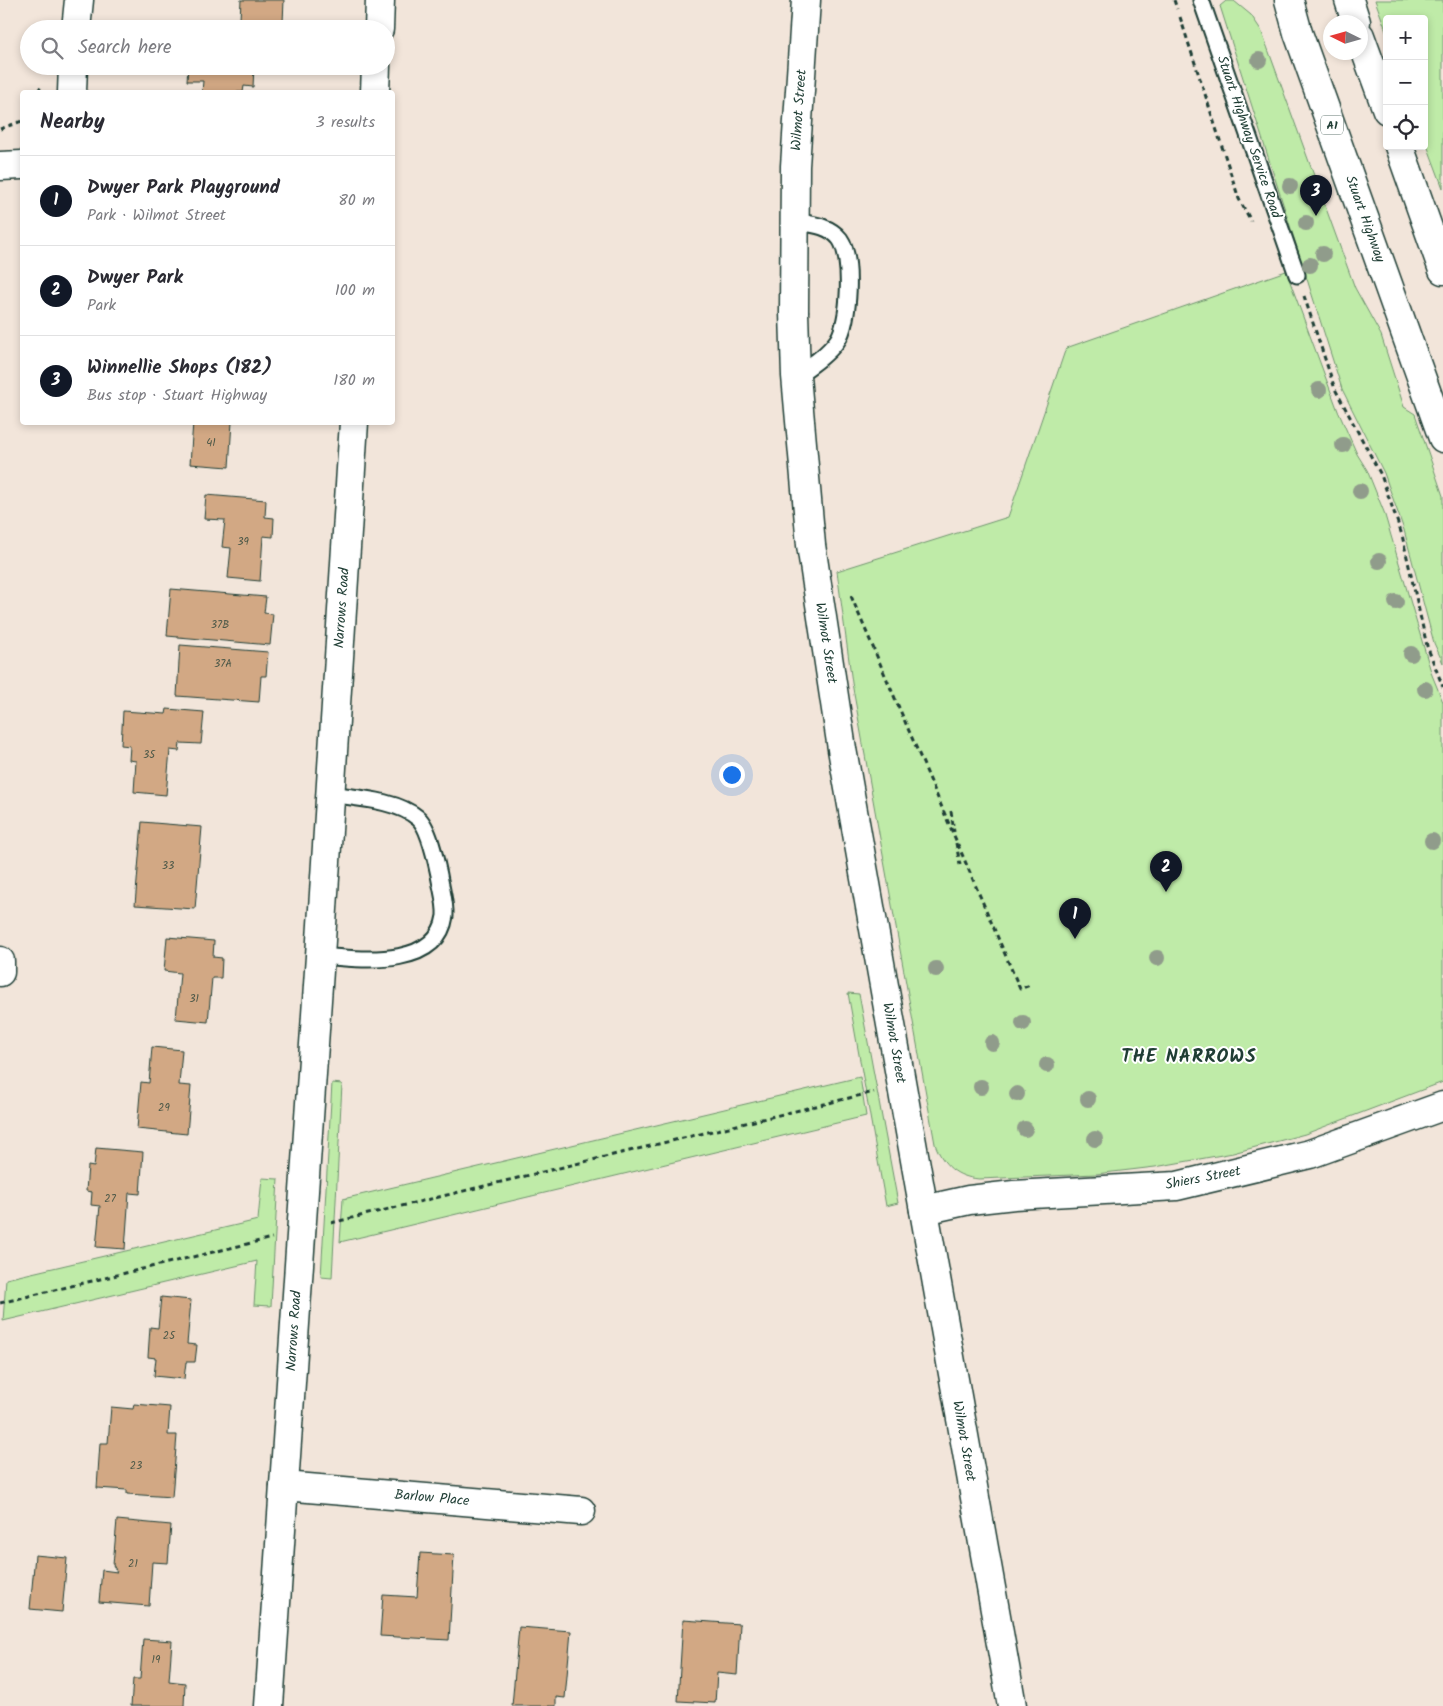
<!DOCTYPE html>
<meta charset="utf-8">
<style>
:root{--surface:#fff;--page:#f7f7f7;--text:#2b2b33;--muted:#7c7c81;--line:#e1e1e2;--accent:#111827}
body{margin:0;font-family:Kalam,sans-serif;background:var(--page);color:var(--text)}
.controls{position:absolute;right:15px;top:15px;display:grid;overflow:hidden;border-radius:5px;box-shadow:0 2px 8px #0003}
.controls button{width:45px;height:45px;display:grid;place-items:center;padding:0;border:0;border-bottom:1px solid var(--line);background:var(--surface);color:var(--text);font:25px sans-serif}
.compass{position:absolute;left:1323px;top:15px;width:45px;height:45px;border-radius:50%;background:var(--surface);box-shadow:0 2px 8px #0003;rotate:275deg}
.you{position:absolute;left:731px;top:774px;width:18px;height:18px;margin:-12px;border:4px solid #fff;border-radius:50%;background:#1a73e8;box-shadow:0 0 0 8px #1a73e833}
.badge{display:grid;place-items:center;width:32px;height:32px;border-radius:50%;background:var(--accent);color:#fff;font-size:16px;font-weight:700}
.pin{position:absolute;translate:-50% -41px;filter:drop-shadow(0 1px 2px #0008)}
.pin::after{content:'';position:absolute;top:26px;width:18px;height:15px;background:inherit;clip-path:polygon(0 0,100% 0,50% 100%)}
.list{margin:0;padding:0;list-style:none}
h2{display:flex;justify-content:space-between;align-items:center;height:65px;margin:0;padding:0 20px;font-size:21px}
h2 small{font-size:16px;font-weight:400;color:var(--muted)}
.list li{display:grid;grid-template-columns:32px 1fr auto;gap:15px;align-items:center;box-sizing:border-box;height:90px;padding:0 20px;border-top:1px solid var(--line)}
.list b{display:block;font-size:19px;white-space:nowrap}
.list p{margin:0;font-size:16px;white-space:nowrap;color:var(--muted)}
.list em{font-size:16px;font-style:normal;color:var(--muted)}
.icon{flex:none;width:28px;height:28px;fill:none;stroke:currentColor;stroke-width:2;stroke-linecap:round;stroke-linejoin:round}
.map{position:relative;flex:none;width:1443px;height:1706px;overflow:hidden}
.search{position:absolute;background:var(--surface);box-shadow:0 2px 8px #0003;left:20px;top:20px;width:375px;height:55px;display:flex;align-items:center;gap:12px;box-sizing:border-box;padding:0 18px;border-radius:28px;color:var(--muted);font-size:19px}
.panel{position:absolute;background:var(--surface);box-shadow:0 2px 8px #0003;left:20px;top:90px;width:375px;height:335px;border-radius:5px}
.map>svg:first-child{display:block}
.green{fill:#bfeba8;stroke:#6f946e}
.building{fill:#d2a884;stroke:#1f3d34}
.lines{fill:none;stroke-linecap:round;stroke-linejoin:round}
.lane-casing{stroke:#1f3d34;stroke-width:19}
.street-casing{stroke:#1f3d34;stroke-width:31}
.highway-casing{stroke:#1f3d34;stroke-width:31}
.path{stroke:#1f3d34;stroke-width:3;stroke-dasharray:5 4;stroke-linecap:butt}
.lane{stroke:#fff;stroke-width:15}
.street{stroke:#fff;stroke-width:28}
.highway{stroke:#fff;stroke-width:28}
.tree{fill:#909c8b}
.labels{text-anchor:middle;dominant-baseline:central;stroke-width:4;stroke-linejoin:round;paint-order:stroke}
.number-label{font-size:11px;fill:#4c5848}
.shield{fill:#fff;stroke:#627771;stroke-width:1}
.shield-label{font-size:12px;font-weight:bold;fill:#1f3d34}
.street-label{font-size:14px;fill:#1f3d34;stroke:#fff}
.district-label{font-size:19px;font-weight:bold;letter-spacing:1px;fill:#1f3d34;stroke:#fff}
</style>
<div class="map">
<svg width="1443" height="1706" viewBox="0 0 1443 1706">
<rect width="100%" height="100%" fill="#f2e5da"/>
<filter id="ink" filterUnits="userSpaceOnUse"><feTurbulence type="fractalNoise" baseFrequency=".02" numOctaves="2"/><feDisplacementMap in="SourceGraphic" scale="10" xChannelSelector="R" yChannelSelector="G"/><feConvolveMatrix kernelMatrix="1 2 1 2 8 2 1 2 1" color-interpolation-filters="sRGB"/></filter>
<g filter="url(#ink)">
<g class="green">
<polygon points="1375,0 1443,0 1443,188 1424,137 1424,19 1387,19 1387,33"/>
<polygon points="1226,1 1234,1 1251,15 1261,30 1355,288 1381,335 1404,407 1415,414 1443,496 1443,663 1434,643 1404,530 1384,473 1342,389 1220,6"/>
<path d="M 1286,271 L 1338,411 L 1357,454 L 1367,470 L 1384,512 L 1432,675 L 1443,702 L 1443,1082 L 1305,1134 L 1233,1153 L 1155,1167 L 1096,1174 L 979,1179 C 956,1177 943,1165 935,1144 L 852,683 L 837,571 L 1008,517 L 1066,348 Z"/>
<polygon points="848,993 859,994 898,1203 886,1206"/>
<polygon points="860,1077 866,1116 340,1242 343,1199"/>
<polygon points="332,1083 342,1084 332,1278 321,1277"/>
<polygon points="262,1178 278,1179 271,1306 254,1305 257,1261 3,1321 6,1279 258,1220"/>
</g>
<g class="building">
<polygon points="241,0 284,0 283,22 240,19"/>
<polygon points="188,66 254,66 253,87 244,86 243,92 202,92 203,81 187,81"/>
<polygon points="193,422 232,422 229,467 190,464"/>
<polygon points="206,495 266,500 265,517 274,518 273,537 263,536 260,581 228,578 231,548 222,547 225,520 204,519"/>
<polygon points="171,589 266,597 264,613 273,614 270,645 167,636"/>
<polygon points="180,645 268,652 266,676 261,676 259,702 177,696"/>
<polygon points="167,709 204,712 201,744 180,743 179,751 170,750 166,795 134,792 136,761 129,760 130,746 121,745 123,711 166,714"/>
<polygon points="142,822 202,827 195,909 135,905"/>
<polygon points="167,937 214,941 213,957 222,958 221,978 212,978 208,1022 176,1019 180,973 164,971"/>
<polygon points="152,1047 182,1050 179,1085 191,1086 187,1134 137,1129 141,1082 149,1083"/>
<polygon points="96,1148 143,1152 140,1194 129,1193 125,1249 96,1247 100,1206 91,1205 92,1192 86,1191 88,1166 94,1167"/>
<polygon points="161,1297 191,1300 187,1344 197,1345 195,1362 186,1362 184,1379 154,1376 156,1358 148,1357 150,1327 158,1328"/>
<polygon points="134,1404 170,1407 168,1435 177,1435 172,1497 127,1494 127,1490 97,1488 100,1443 108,1443 111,1407 133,1409"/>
<polygon points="117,1520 171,1525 168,1563 152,1562 149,1606 99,1602 102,1570 117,1572 113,1565"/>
<polygon points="420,1553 454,1555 449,1640 380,1636 383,1595 417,1597"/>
<polygon points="35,1555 67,1558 62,1612 30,1609"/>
<polygon points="683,1620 740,1624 737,1675 717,1673 715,1703 678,1701"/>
<polygon points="519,1627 571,1631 565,1698 556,1697 556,1706 512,1706"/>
<polygon points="143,1639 172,1641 169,1681 185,1683 184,1706 131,1706 133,1679 140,1679"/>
</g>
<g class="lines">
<g class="lane-casing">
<g id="lane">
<polyline points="1201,0 1297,275"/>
<path d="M 794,221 C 810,224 829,225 840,239 C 853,257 850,323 837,341 C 827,355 810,366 796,376"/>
<path d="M 320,956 C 358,959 437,970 445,916 C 446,904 441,887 439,875 C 436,861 429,827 418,818 C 397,800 356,798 330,794"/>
</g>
</g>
<g class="street-casing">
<g id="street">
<polyline points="806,0 795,166 794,312 796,376 811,545 842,749 1012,1706"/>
<polyline points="76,29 79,0"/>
<polyline points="379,29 380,0"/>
<polyline points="72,92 73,66"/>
<polyline points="375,92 376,66"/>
<polyline points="0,166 22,165"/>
<polyline points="0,961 0,972"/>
<polyline points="924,1210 969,1200 1014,1195 1177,1186 1310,1154 1443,1106"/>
<polyline points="284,1486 581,1511"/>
<polyline points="269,1706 320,956 354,422"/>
</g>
</g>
<g class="highway-casing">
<g id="highway">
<polyline points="1289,0 1298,33 1443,438"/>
<polyline points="1349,0 1356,22"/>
<polyline points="1360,36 1387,110"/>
<polyline points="1399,146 1443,270"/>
</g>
</g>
<g class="path">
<polyline points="1174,0 1177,9"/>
<polyline points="1180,17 1239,199 1251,221"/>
<polyline points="38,92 42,84"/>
<polyline points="0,129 22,121"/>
<polyline points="1304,296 1335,389 1381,475 1402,535 1427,646 1443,687"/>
<polyline points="851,596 1020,989 1030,985"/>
<polyline points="951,811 954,832"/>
<polyline points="956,843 960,865"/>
<polyline points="331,1223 874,1092"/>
<polyline points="0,1303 272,1238"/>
</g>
<use href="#lane" class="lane"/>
<use href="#street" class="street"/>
<use href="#highway" class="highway"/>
</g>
<g class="tree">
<circle cx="1259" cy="60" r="8"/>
<circle cx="1290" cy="186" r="8"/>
<circle cx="1306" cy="223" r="8"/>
<circle cx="1323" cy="254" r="8"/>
<circle cx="1310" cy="265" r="8"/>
<circle cx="1319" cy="390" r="8"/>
<circle cx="1343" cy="445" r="8"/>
<circle cx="1360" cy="491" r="8"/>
<circle cx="1379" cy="561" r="8"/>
<circle cx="1396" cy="602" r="8"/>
<circle cx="1411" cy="654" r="8"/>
<circle cx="1425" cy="689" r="8"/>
<circle cx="1432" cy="841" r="8"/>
<circle cx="1157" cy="958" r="8"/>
<circle cx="936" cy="969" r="8"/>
<circle cx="1023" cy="1023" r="8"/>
<circle cx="992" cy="1043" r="8"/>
<circle cx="1047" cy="1065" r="8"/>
<circle cx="981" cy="1087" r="8"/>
<circle cx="1017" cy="1094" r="8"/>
<circle cx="1088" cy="1099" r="8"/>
<circle cx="1025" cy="1129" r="8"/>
<circle cx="1095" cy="1139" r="8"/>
</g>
</g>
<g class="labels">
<g class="number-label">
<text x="211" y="443">41</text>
<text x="243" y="542">39</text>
<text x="220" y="625">37B</text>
<text x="223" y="664">37A</text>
<text x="149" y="755">35</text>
<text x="168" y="866">33</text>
<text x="194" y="999">31</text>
<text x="164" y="1108">29</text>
<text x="110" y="1199">27</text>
<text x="169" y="1336">25</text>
<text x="136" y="1466">23</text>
<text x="133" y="1564">21</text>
<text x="156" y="1660">19</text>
</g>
<rect class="shield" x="1321" y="115.5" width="22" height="19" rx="4"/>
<g class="shield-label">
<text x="1332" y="125">A1</text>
</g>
<g class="street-label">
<text transform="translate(799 110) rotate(-86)">Wilmot Street</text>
<text transform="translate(1249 137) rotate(71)">Stuart Highway Service Road</text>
<text transform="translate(1365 219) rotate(70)">Stuart Highway</text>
<text transform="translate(342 608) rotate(-86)">Narrows Road</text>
<text transform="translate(826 643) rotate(81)">Wilmot Street</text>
<text transform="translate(894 1043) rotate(80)">Wilmot Street</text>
<text transform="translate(1203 1178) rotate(-11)">Shiers Street</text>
<text transform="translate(294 1331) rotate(-86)">Narrows Road</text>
<text transform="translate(964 1441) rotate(80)">Wilmot Street</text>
<text transform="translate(432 1498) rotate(5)">Barlow Place</text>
</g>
<g class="district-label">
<text x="1189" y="1057">THE NARROWS</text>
</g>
</g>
</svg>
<div class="controls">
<button>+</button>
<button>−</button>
<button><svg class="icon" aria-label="locate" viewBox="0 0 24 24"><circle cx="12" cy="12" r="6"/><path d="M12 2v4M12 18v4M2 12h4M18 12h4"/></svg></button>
</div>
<svg class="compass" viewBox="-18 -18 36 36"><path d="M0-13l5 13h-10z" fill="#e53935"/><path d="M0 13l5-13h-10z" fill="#7c7c81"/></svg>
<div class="you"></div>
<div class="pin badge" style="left:1075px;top:939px">1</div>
<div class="pin badge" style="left:1166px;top:892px">2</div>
<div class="pin badge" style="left:1316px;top:216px">3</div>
<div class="search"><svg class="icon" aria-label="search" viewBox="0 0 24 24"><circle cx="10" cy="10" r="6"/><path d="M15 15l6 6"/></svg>Search here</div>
<section class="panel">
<h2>Nearby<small>3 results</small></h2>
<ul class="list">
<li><span class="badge">1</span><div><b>Dwyer Park Playground</b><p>Park · Wilmot Street</p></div><em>80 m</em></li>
<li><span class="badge">2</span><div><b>Dwyer Park</b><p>Park</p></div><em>100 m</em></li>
<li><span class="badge">3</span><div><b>Winnellie Shops (182)</b><p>Bus stop · Stuart Highway</p></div><em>180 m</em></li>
</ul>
</section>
</div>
